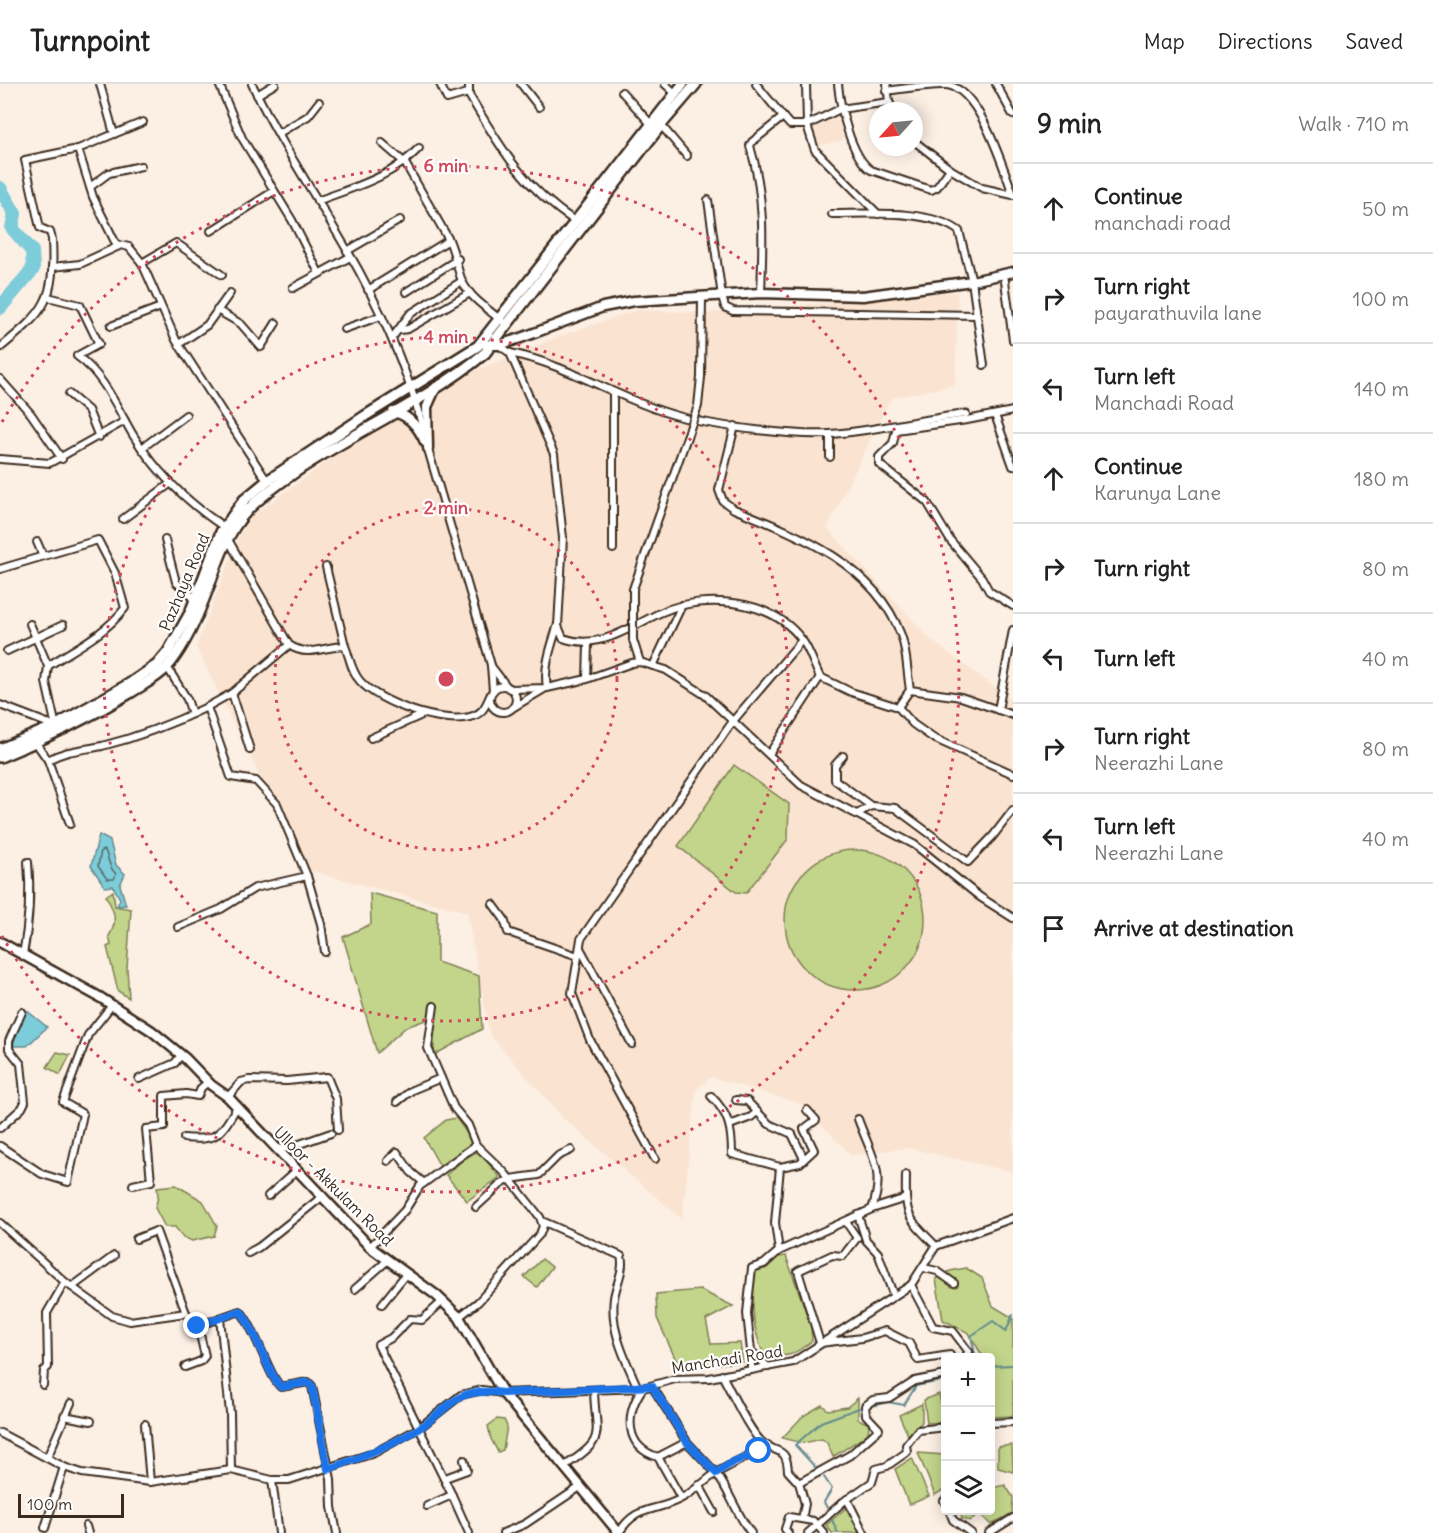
<!DOCTYPE html>
<meta charset="utf-8">
<style>
:root{--surface:#fff;--page:#f2f2f2;--text:#222;--muted:#767676;--line:#e0e0e0}
body{margin:0;font-family:Delius,sans-serif;background:var(--page);color:var(--text)}
.controls{position:absolute;right:18px;bottom:18px;display:grid;overflow:hidden;border-radius:6px;box-shadow:0 3px 15px #0003}
.controls button{width:54px;height:54px;display:grid;place-items:center;padding:0;border:0;border-bottom:2px solid var(--line);background:var(--surface);color:var(--text);font:30px sans-serif}
.compass{position:absolute;left:869px;top:18px;width:54px;height:54px;border-radius:50%;background:var(--surface);box-shadow:0 3px 15px #0003;rotate:243deg}
.scale{position:absolute;left:18px;bottom:15px;width:106px;box-sizing:border-box;padding-left:6px;border:3px solid #3b2a1e;border-top:0;font-size:16px;line-height:21px;white-space:nowrap;color:#3b2a1e;-webkit-text-stroke:4px #fff;paint-order:stroke}
.stop{position:absolute;width:18px;height:18px;margin:-14px;border:4px solid #1a73e8;border-radius:50%;background:#fff}
.stop.end{background:#1a73e8;border-color:#fff;box-shadow:0 2px 6px #0008}
.list{margin:0;padding:0;list-style:none}
h2{display:flex;justify-content:space-between;align-items:center;height:78px;margin:0;padding:0 24px;font-size:26px}
h2 small{font-size:20px;font-weight:400;color:var(--muted)}
.list li{display:grid;grid-template-columns:39px 1fr auto;gap:18px;align-items:center;box-sizing:border-box;height:90px;padding:0 24px;border-top:2px solid var(--line)}
.list b{display:block;font-size:22px;white-space:nowrap}
.list p{margin:0;font-size:20px;white-space:nowrap;color:var(--muted)}
.list em{font-size:20px;font-style:normal;color:var(--muted)}
.icon{flex:none;width:33px;height:33px;fill:none;stroke:currentColor;stroke-width:2;stroke-linecap:round;stroke-linejoin:round}
.map{position:relative;flex:none;width:1013px;height:1449px;overflow:hidden}
header{display:flex;align-items:center;gap:36px;box-sizing:border-box;height:84px;padding:0 30px;background:var(--surface);border-bottom:2px solid var(--line)}
header strong{font-size:28px}
nav{display:flex;gap:33px;margin-inline-start:auto;font-size:21px}
main{display:flex}
aside{flex:1;background:var(--surface)}
.map>svg:first-child{display:block}
.built{fill:#fae4d1}
.green{fill:#c2d58a;stroke:#7e8054;stroke-width:1.5}
.water{fill:#7dccda;stroke:#638b8f;stroke-width:1.5}
.lines{fill:none;stroke-linecap:round;stroke-linejoin:round}
.shore{stroke:#556b69;stroke-width:1.5}
.stream{stroke:#638b8f;stroke-width:2}
.river{stroke:#7dccda;stroke-width:14}
.minor-casing{stroke:#3b2a1e;stroke-width:10}
.secondary-casing{stroke:#3b2a1e;stroke-width:13}
.primary-casing{stroke:#3b2a1e;stroke-width:14}
.minor{stroke:#fff;stroke-width:6}
.secondary{stroke:#fff;stroke-width:8}
.primary{stroke:#fff;stroke-width:9}
.minor-bridge-casing{stroke:#3b2a1e;stroke-width:10;stroke-linecap:butt}
.minor-bridge{stroke:#fff;stroke-width:6}
.route{stroke:#1a73e8;stroke-width:8}
.ring{fill:none;stroke:#d1495b;stroke-width:3;stroke-dasharray:3 6}
.labels{text-anchor:middle;dominant-baseline:central;stroke-width:4.5;stroke-linejoin:round;paint-order:stroke}
.street-label{font-size:16px;fill:#3b2a1e;stroke:#fff}
.centre{fill:#d1495b;stroke:#fff;stroke-width:3}
.ring-label{font-size:18px;text-anchor:middle;font-weight:bold;fill:#d1495b;stroke:#fff;stroke-width:4.5;stroke-linejoin:round;paint-order:stroke}
</style>
<header>
<strong>Turnpoint</strong>
<nav><a>Map</a><a>Directions</a><a>Saved</a></nav>
</header>
<main>
<div class="map">
<svg width="1013" height="1449" viewBox="0 0 1013 1449">
<rect width="100%" height="100%" fill="#fcefe4"/>
<filter id="ink" filterUnits="userSpaceOnUse"><feTurbulence type="fractalNoise" baseFrequency=".0167" numOctaves="2"/><feDisplacementMap in="SourceGraphic" scale="12" xChannelSelector="R" yChannelSelector="G"/><feConvolveMatrix kernelMatrix="1 2 1 2 8 2 1 2 1" color-interpolation-filters="sRGB"/></filter>
<g filter="url(#ink)">
<g class="built">
<polygon points="837,33 844,56 817,62 812,42"/>
<polygon points="958,208 955,301 891,314 827,444 931,556 1013,617 1013,1088 909,1064 851,1071 801,1020 711,993 696,1006 682,1135 564,1035 490,951 467,828 306,786 196,563 245,437 369,347 439,311 468,290 557,253 637,226 709,229"/>
</g>
<g class="green">
<polygon points="734,681 789,720 788,755 746,809 736,808 678,762"/>
<circle cx="855" cy="836" r="70"/>
<path d="M 113,807 L 115,822 L 131,825 L 127,884 L 129,914 L 118,907 L 107,863 L 111,861 L 109,852 C 118,838 115,828 106,812 Z"/>
<polygon points="370,809 437,827 437,878 479,892 482,945 434,971 434,933 406,943 377,969 343,853 371,840"/>
<polygon points="57,968 70,971 60,991 47,983"/>
<polygon points="456,1034 474,1059 440,1082 424,1054 446,1036"/>
<polygon points="478,1067 500,1093 467,1117 446,1091 464,1075"/>
<polygon points="176,1101 203,1117 217,1142 214,1152 192,1157 183,1153 175,1143 165,1143 155,1124 158,1113 157,1103"/>
<path d="M 786,1172 L 811,1242 L 812,1257 C 792,1272 788,1275 763,1268 C 751,1242 752,1216 754,1188 L 767,1184 L 778,1173 Z"/>
<polygon points="542,1175 552,1183 537,1203 524,1193"/>
<polygon points="966,1184 982,1194 993,1222 1013,1234 1013,1332 991,1333 990,1274 983,1273 969,1249 943,1236 936,1195 950,1187"/>
<polygon points="700,1206 733,1222 706,1236 711,1260 740,1259 743,1278 679,1283 657,1234 656,1210"/>
<polygon points="939,1310 945,1338 927,1339 924,1316"/>
<polygon points="858,1314 858,1335 869,1340 868,1350 833,1373 827,1359 822,1355 803,1359 782,1354 803,1332 822,1321 828,1326 847,1323"/>
<polygon points="922,1320 922,1338 908,1351 899,1331"/>
<polygon points="497,1335 504,1336 507,1342 503,1366 498,1368 491,1355 488,1342"/>
<polygon points="1012,1361 1013,1388 998,1384 998,1363"/>
<polygon points="918,1369 945,1371 945,1405 935,1411"/>
<polygon points="912,1374 929,1412 909,1421 895,1385"/>
<polygon points="1005,1401 1013,1413 1012,1429 991,1441 979,1429 970,1437 962,1435 960,1427 990,1426 991,1404"/>
<polygon points="846,1424 861,1449 832,1449 826,1441"/>
</g>
<g class="water">
<polygon points="99,751 110,757 116,781 125,790 120,801 126,821 117,822 120,815 113,802 105,803 91,782"/>
<polygon points="25,925 47,943 27,962 14,962 13,947"/>
</g>
<g class="lines">
<polygon class="shore" points="105,766 111,784 116,790 114,795 107,795 98,782 101,767"/>
<g class="stream">
<polyline points="976,1274 971,1252 993,1237 1006,1247 1013,1231"/>
<polyline points="990,1282 1013,1281"/>
<polyline points="871,1322 888,1318 904,1321 916,1302 946,1296"/>
<polyline points="816,1384 795,1361 821,1338 859,1324"/>
<polyline points="824,1393 832,1405 824,1418 827,1424"/>
<polyline points="832,1436 838,1449"/>
</g>
<polyline class="river" points="0,104 15,130 12,144 32,167 33,185 0,224"/>
<g class="minor-casing">
<g id="minor">
<polyline points="100,0 114,50 78,65 93,113 116,160 129,163 142,179 176,256 267,397"/>
<polyline points="219,0 242,54 292,136 319,189"/>
<path d="M 252,0 C 283,65 324,124 359,187 C 387,239 410,293 425,352"/>
<polyline points="440,0 447,15 468,9"/>
<path d="M 469,0 L 469,11 C 502,66 522,102 576,138"/>
<polyline points="521,0 539,23"/>
<polyline points="665,0 675,9"/>
<polyline points="756,0 783,33"/>
<polyline points="806,0 807,41 815,66 878,130"/>
<path d="M 838,0 C 840,23 851,73 871,86 L 931,106 L 937,103 L 950,85 L 982,104 L 1013,111"/>
<polyline points="887,0 889,18 894,27"/>
<polyline points="996,0 1013,31"/>
<path d="M 886,7 C 905,5 928,0 947,1 C 980,5 1003,84 1013,110"/>
<polyline points="622,8 650,39"/>
<polyline points="257,11 275,0"/>
<polyline points="661,41 687,72"/>
<polyline points="279,49 308,32 319,18"/>
<polyline points="114,50 143,38"/>
<polyline points="914,57 950,85"/>
<polyline points="382,59 405,79 449,156"/>
<polyline points="90,103 109,89 141,82"/>
<polyline points="708,116 722,212 725,223 733,227 977,231"/>
<path d="M 317,117 C 354,103 391,94 419,64"/>
<path d="M 832,130 C 869,130 929,125 959,147 L 972,197 L 984,281"/>
<polyline points="211,147 274,107"/>
<polyline points="347,167 400,136"/>
<polyline points="142,179 176,159 222,191"/>
<polyline points="52,183 80,180 119,162"/>
<polyline points="1004,190 1013,256"/>
<polyline points="293,204 350,173"/>
<path d="M 368,206 L 449,156 C 455,170 457,184 462,197 C 469,213 489,226 502,237"/>
<polyline points="406,208 458,175"/>
<path d="M 761,209 C 763,158 765,111 750,62 L 752,58 L 783,33 L 790,41 L 807,41 L 840,25 L 889,18"/>
<path d="M 48,213 L 80,221 L 99,260 L 77,272 C 104,291 117,324 133,351 C 156,388 188,419 224,443"/>
<polyline points="217,226 241,240 261,263 276,239"/>
<polyline points="111,242 161,223"/>
<polyline points="344,245 381,232"/>
<polyline points="400,246 408,245 470,209"/>
<polyline points="392,254 410,230 462,197"/>
<polyline points="179,260 207,241 230,209"/>
<path d="M 499,261 L 510,269 L 554,370 L 563,454 L 558,542 L 563,554 C 600,567 629,543 662,528 C 705,509 772,515 802,556 C 810,566 814,582 820,593 L 851,608 L 898,623 L 913,640 L 933,654 L 1013,690"/>
<path d="M 0,264 C 46,226 55,217 52,155 L 50,148 L 40,144 L 25,76 L 78,65"/>
<path d="M 510,269 C 571,281 624,319 685,334 C 721,343 794,352 830,350 C 875,347 921,335 966,330"/>
<polyline points="701,293 702,214"/>
<polyline points="0,295 31,330 62,375"/>
<polyline points="69,310 88,326 99,353"/>
<polyline points="613,310 613,465"/>
<polyline points="1013,327 967,336 896,346 893,359 879,373 879,380 927,418 950,456 982,494 989,507 1013,522"/>
<polyline points="995,331 1013,382"/>
<path d="M 735,342 L 719,406 L 723,417 L 734,425 C 799,451 874,480 901,551 C 907,567 907,588 910,606 L 898,623"/>
<polyline points="427,362 491,581 493,607"/>
<polyline points="142,364 186,331"/>
<polyline points="830,373 830,350"/>
<polyline points="0,375 50,379 125,337"/>
<polyline points="123,435 171,399"/>
<path d="M 226,452 L 289,561 C 308,574 325,562 345,562 C 350,574 351,587 360,597 C 379,619 444,642 473,632 C 483,629 486,621 490,612"/>
<polyline points="165,456 176,498 195,515"/>
<polyline points="37,458 43,472"/>
<polyline points="326,483 345,562"/>
<path d="M 0,485 L 98,456 L 115,489 L 125,524 C 104,551 77,563 48,582 L 46,598 L 56,643"/>
<polyline points="30,540 48,582"/>
<polyline points="633,556 640,578"/>
<polyline points="7,567 63,541"/>
<polyline points="491,582 508,604"/>
<polyline points="653,582 682,521"/>
<polyline points="167,583 187,615 192,630"/>
<polyline points="587,595 588,560"/>
<circle cx="503" cy="615" r="13"/>
<path d="M 547,604 C 543,582 552,561 558,540"/>
<polyline points="510,605 547,604 587,595 632,579 640,578 666,586 705,611 801,701 915,761 980,813 1013,834"/>
<polyline points="910,606 961,613 1013,631"/>
<polyline points="232,609 250,666"/>
<polyline points="0,621 55,642"/>
<polyline points="207,623 232,609 289,561"/>
<polyline points="514,623 546,604"/>
<polyline points="998,626 1013,546"/>
<polyline points="371,654 424,630"/>
<path d="M 36,659 L 48,676 C 65,666 83,666 102,662 C 138,653 174,639 207,623 L 231,693 L 256,697 L 277,720 L 307,792 L 255,804 L 221,825 L 178,843"/>
<polyline points="769,670 820,593"/>
<polyline points="843,672 835,681 835,696 871,722"/>
<polyline points="48,676 70,740"/>
<polyline points="857,730 871,722 895,724 968,778 993,752 1013,726"/>
<polyline points="307,792 321,840 325,868"/>
<polyline points="493,820 504,835 508,848 578,872"/>
<polyline points="580,864 632,960"/>
<path d="M 23,871 C 29,839 31,810 28,778"/>
<polyline points="434,922 428,964 454,1024 468,1041 476,1061 505,1089 540,1133 543,1142 540,1150 478,1218 459,1233"/>
<polyline points="139,995 175,979 181,971"/>
<path d="M 711,1012 C 729,1030 732,1045 732,1070 L 780,1083"/>
<polyline points="228,1013 241,998 249,996 287,997 327,993 336,1015 338,1046"/>
<polyline points="736,1016 747,1017 769,1040 792,1050 804,1075"/>
<polyline points="397,1018 412,1006 441,994"/>
<polyline points="730,1041 751,1033 757,1028"/>
<polyline points="0,1044 22,1024 25,1018 21,980 9,965 9,957 22,928"/>
<path d="M 184,1054 C 218,1057 220,1051 237,1023"/>
<polyline points="0,1062 42,1090 68,1098 83,1030 63,1018 88,951 112,921"/>
<polyline points="276,1065 288,1064 331,1049"/>
<polyline points="655,1075 590,956 572,909 581,855 733,637 802,556"/>
<polyline points="388,1077 397,1068 411,1088 424,1099"/>
<path d="M 906,1091 C 905,1132 907,1133 936,1162"/>
<polyline points="133,1101 151,1097 146,1045 164,1043 164,1012 186,1010 198,1012 201,1004 208,998"/>
<polyline points="268,1112 297,1086"/>
<polyline points="476,1123 500,1101 510,1095 539,1091 558,1072 571,1066"/>
<polyline points="872,1125 906,1114"/>
<polyline points="858,1131 866,1156 878,1169 893,1210"/>
<path d="M 542,1137 L 621,1172 C 625,1185 616,1200 614,1214 C 610,1246 625,1275 638,1304"/>
<polyline points="846,1138 857,1154 843,1172 832,1171 798,1187 820,1259 862,1254 885,1247 909,1259 918,1276 950,1271"/>
<path d="M 0,1139 L 65,1198 L 112,1232 L 130,1237 L 186,1229 L 197,1242 L 240,1227 C 256,1244 269,1294 281,1303 L 308,1298 L 312,1302 L 331,1395 L 332,1423 L 337,1449"/>
<polyline points="136,1155 156,1147 186,1229"/>
<polyline points="370,1163 405,1126 420,1102 476,1061"/>
<polyline points="779,1167 775,1139 780,1083 800,1079 814,1066 804,1045 816,1036 807,1026"/>
<polyline points="248,1169 259,1163 323,1112"/>
<polyline points="924,1184 937,1187 954,1199"/>
<polyline points="911,1201 933,1243 953,1247 969,1268 964,1274"/>
<polyline points="72,1203 114,1172"/>
<polyline points="355,1205 388,1176"/>
<polyline points="443,1217 422,1236 410,1235 391,1254 378,1261 452,1411"/>
<polyline points="382,1220 406,1190"/>
<polyline points="220,1234 230,1329 231,1386"/>
<polyline points="185,1283 201,1277 205,1272 198,1242"/>
<path d="M 768,1283 L 751,1267 L 747,1229 L 752,1184 L 764,1180 L 779,1167 L 872,1125 C 886,1087 871,1071 858,1035"/>
<polyline points="751,1286 751,1267"/>
<path d="M 722,1291 C 731,1307 749,1348 763,1359 C 776,1370 787,1362 788,1387 L 799,1399 L 850,1371 L 879,1345 L 866,1331 L 865,1322 L 873,1316 L 889,1314 L 915,1297 L 946,1291"/>
<polyline points="43,1301 44,1287 48,1283 47,1229 65,1198"/>
<path d="M 643,1304 C 625,1329 624,1363 658,1373"/>
<polyline points="64,1332 91,1337"/>
<polyline points="990,1339 1013,1338"/>
<polyline points="145,1340 150,1398"/>
<polyline points="0,1349 64,1383 82,1389 150,1398 231,1386 272,1396 289,1396 374,1369 419,1344 461,1311 482,1306 503,1309 643,1304 675,1295 709,1294 793,1278 911,1201 936,1162 1013,1134"/>
<polyline points="47,1374 71,1319"/>
<path d="M 563,1383 C 609,1354 595,1352 594,1306"/>
<polyline points="445,1394 467,1386 464,1376"/>
<polyline points="272,1396 279,1449"/>
<polyline points="799,1399 805,1420 802,1435"/>
<polyline points="699,1401 714,1428"/>
<polyline points="681,1414 658,1373 687,1358"/>
<polyline points="847,1415 864,1449"/>
<polyline points="944,1417 946,1420"/>
<polyline points="427,1422 452,1411 469,1449"/>
<polyline points="949,1426 953,1436 971,1449"/>
<polyline points="86,1442 88,1449"/>
<polyline points="45,1444 64,1383"/>
<polyline points="503,1449 525,1440 580,1403"/>
<path d="M 619,1449 C 636,1420 656,1429 682,1414 C 694,1407 705,1397 716,1389 L 687,1358 L 652,1302"/>
<path d="M 751,1449 C 737,1431 730,1408 716,1389 L 768,1361"/>
<polyline points="788,1449 785,1445 789,1433 813,1437 824,1449"/>
<polyline points="808,1449 843,1418 872,1398 876,1385 887,1382 907,1368 906,1361 918,1346 946,1343"/>
<polyline points="989,1449 1013,1434"/>
</g>
</g>
<g class="secondary-casing">
<g id="secondary">
<polyline points="486,261 499,261 521,254 603,223 634,217 761,209 863,212 972,197 1013,188"/>
<path d="M 393,328 C 409,331 419,344 425,358"/>
<polyline points="428,364 427,323 436,303"/>
<polyline points="0,858 101,914 152,947 185,974 211,1001 228,1013 370,1163 436,1211 459,1233 503,1309 619,1449"/>
</g>
</g>
<g class="primary-casing">
<g id="primary">
<polyline points="0,665 55,642 129,600 157,581 168,568 190,529 221,448 244,416 267,397 365,332 478,262 683,0"/>
<path d="M 0,673 C 45,655 88,634 130,609 C 142,601 157,594 167,583 C 182,566 194,540 202,520 C 218,482 224,445 257,417 C 326,358 415,327 485,269 L 661,41 L 696,0"/>
</g>
</g>
<use href="#minor" class="minor"/>
<use href="#secondary" class="secondary"/>
<use href="#primary" class="primary"/>
<g class="minor-bridge-casing">
<polyline id="minor-bridge" points="633,556 633,505 698,322 701,293"/>
</g>
<use href="#minor-bridge" class="minor-bridge"/>
</g>
</g>
<g class="lines" filter="url(#ink)">
<path class="route" d="M 197,1242 L 240,1227 C 256,1244 269,1294 281,1303 L 308,1298 L 312,1302 L 328,1385 C 360,1374 389,1363 418,1345 C 453,1322 455,1302 503,1309 L 652,1302 L 687,1358 L 716,1389 L 733,1378 L 759,1367"/>
</g>
<g class="ring">
<circle cx="446" cy="595" r="171"/>
<circle cx="446" cy="595" r="342"/>
<path d="M2 338A513 513 0 1 1 2 852"/>
</g>
<g class="labels">
<g class="street-label">
<text transform="translate(184 498) rotate(-67)">Pazhaya Road</text>
<text transform="translate(334 1102) rotate(45)">Ulloor - Akkulam Road</text>
<text transform="translate(727 1275) rotate(-9)">Manchadi Road</text>
</g>
</g>
<circle cx="446" cy="595" r="9" class="centre"/>
<g class="ring-label">
<text x="446" y="88">6 min</text>
<text x="446" y="259">4 min</text>
<text x="446" y="430">2 min</text>
</g>
</svg>
<div class="controls">
<button>+</button>
<button>−</button>
<button><svg class="icon" aria-label="layers" viewBox="0 0 24 24"><path d="M12 4l9 5-9 5-9-5zM3 14l9 5 9-5"/></svg></button>
</div>
<svg class="compass" viewBox="-18 -18 36 36"><path d="M0-13l5 13h-10z" fill="#e53935"/><path d="M0 13l5-13h-10z" fill="#767676"/></svg>
<div class="scale">100 m</div>
<div class="stop" style="left:759px;top:1367px"></div>
<div class="stop end" style="left:197px;top:1242px"></div>
</div>
<aside>
<h2>9 min<small>Walk · 710 m</small></h2>
<ul class="list">
<li><svg class="icon" aria-label="ahead" viewBox="0 0 24 24"><path d="M12 20V5M6 11l6-6 6 6"/></svg><div><b>Continue</b><p>manchadi road</p></div><em>50 m</em></li>
<li><svg class="icon" aria-label="right" viewBox="0 0 24 24"><path d="M7 20v-9h11M14 6l5 5-5 5"/></svg><div><b>Turn right</b><p>payarathuvila lane</p></div><em>100 m</em></li>
<li><svg class="icon" aria-label="left" viewBox="0 0 24 24"><path d="M17 20v-9H6M10 6l-5 5 5 5"/></svg><div><b>Turn left</b><p>Manchadi Road</p></div><em>140 m</em></li>
<li><svg class="icon" aria-label="ahead" viewBox="0 0 24 24"><path d="M12 20V5M6 11l6-6 6 6"/></svg><div><b>Continue</b><p>Karunya Lane</p></div><em>180 m</em></li>
<li><svg class="icon" aria-label="right" viewBox="0 0 24 24"><path d="M7 20v-9h11M14 6l5 5-5 5"/></svg><div><b>Turn right</b></div><em>80 m</em></li>
<li><svg class="icon" aria-label="left" viewBox="0 0 24 24"><path d="M17 20v-9H6M10 6l-5 5 5 5"/></svg><div><b>Turn left</b></div><em>40 m</em></li>
<li><svg class="icon" aria-label="right" viewBox="0 0 24 24"><path d="M7 20v-9h11M14 6l5 5-5 5"/></svg><div><b>Turn right</b><p>Neerazhi Lane</p></div><em>80 m</em></li>
<li><svg class="icon" aria-label="left" viewBox="0 0 24 24"><path d="M17 20v-9H6M10 6l-5 5 5 5"/></svg><div><b>Turn left</b><p>Neerazhi Lane</p></div><em>40 m</em></li>
<li><svg class="icon" aria-label="arrive" viewBox="0 0 24 24"><path d="M6 21V4h12l-3 4 3 4H6"/></svg><div><b>Arrive at destination</b></div></li>
</ul>
</aside>
</main>
